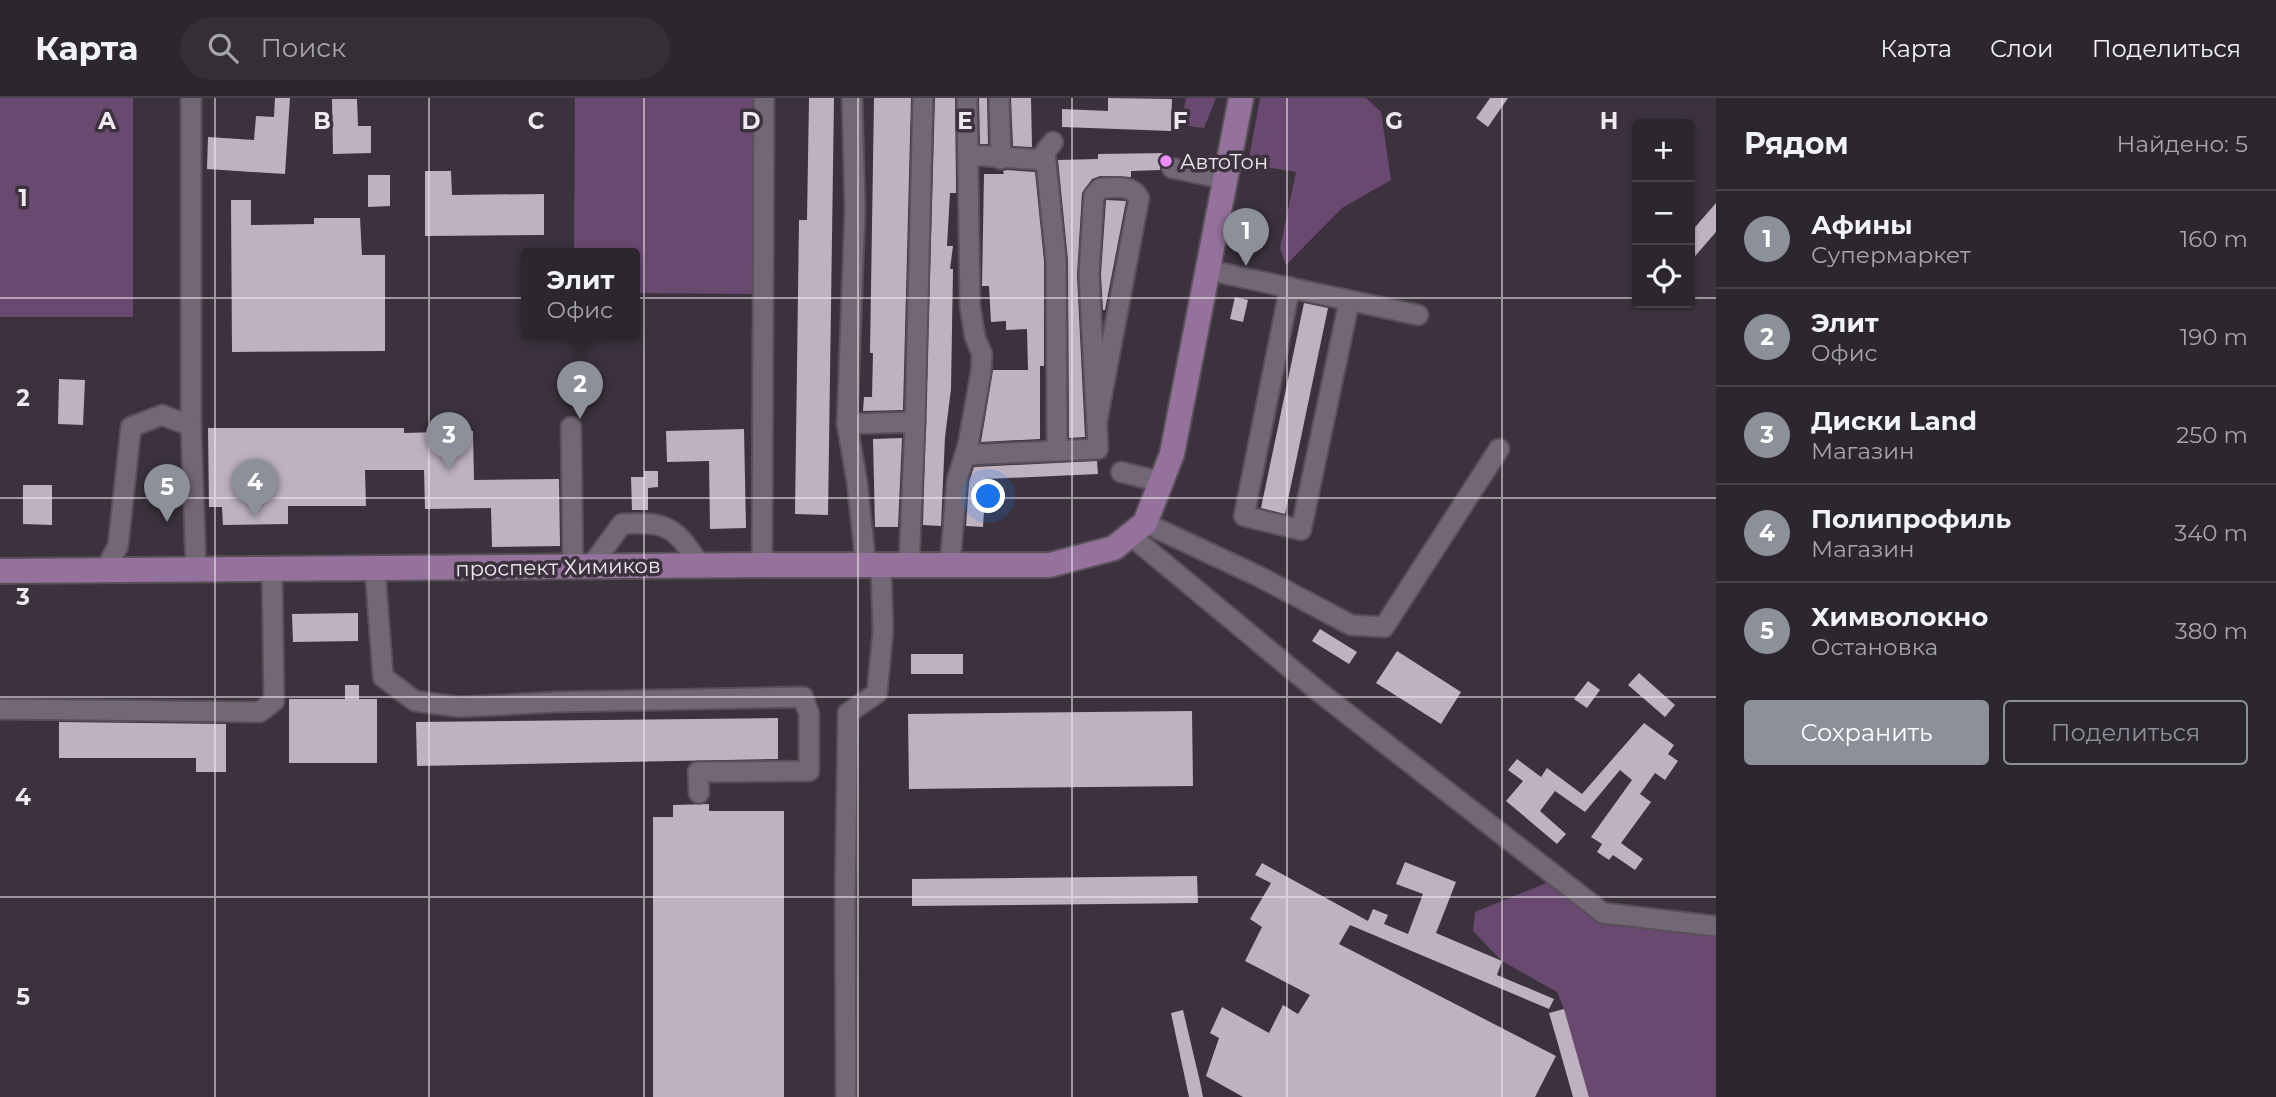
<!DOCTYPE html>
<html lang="ru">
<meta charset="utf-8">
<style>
:root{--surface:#2c262e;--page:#342e36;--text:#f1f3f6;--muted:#a6a5aa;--line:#48434a;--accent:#8c9099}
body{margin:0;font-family:Montserrat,sans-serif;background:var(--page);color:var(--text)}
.controls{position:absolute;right:21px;top:21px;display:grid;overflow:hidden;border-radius:7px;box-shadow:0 2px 5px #0004}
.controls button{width:63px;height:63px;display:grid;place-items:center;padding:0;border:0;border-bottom:2px solid var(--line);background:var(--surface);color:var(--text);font:35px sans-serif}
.you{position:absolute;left:989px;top:399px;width:24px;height:24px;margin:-18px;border:5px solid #fff;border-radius:50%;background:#1a73e8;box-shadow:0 0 0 10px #1a73e833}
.badge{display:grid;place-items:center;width:46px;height:46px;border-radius:50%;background:var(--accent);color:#fff;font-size:23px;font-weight:700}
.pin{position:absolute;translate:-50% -58px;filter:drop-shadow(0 2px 4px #0008)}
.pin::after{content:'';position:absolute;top:37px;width:24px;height:21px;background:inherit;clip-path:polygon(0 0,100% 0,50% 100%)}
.popup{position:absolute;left:521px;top:150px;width:119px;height:91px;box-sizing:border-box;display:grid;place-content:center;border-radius:7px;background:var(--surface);filter:drop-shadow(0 2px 5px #0005);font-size:23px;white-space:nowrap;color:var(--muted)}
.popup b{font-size:26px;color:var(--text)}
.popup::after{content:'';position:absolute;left:50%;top:100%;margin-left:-14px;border:14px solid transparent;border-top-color:var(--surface)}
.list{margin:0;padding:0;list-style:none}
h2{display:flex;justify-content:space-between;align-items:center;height:91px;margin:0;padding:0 28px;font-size:30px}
h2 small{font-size:23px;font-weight:400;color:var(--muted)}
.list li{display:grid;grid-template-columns:46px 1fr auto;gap:21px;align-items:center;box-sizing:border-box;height:98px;padding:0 28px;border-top:2px solid var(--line)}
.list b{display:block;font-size:26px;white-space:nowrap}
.list p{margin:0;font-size:23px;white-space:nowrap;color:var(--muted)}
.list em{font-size:23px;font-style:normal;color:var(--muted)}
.actions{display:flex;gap:14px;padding:21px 28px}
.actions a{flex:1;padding:16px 0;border:2px solid var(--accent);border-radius:7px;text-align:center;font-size:24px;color:var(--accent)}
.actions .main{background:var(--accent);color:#fff}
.icon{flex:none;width:38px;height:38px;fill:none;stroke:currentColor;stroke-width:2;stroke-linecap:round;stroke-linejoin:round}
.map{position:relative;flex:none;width:1716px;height:999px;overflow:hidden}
header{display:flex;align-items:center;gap:42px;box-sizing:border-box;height:98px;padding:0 35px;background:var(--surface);border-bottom:2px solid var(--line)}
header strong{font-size:33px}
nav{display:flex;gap:38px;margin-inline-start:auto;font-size:24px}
.search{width:490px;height:63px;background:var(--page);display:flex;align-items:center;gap:18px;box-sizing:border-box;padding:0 24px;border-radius:38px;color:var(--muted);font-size:26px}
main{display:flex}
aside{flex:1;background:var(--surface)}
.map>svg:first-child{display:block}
.green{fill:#6a4971}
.building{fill:#beb2c1}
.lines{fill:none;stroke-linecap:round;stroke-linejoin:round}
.minor-casing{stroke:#584f59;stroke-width:23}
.major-casing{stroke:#584f59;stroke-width:28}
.minor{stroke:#726774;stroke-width:19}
.major{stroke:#95729c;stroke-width:24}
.grid{fill:none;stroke:#f0e9f1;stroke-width:2;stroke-opacity:0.55}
.poi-dot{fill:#ea8dfd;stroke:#3b323d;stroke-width:2.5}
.labels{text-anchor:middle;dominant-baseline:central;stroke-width:7;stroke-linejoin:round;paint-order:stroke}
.poi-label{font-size:21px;fill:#f0e9f1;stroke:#3b323d;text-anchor:start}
.street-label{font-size:21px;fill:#f0e9f1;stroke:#3b323d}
.grid-label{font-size:23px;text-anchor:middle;font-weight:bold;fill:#f0e9f1;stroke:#3b323d;stroke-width:7;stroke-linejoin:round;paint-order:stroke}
</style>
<header>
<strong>Карта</strong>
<div class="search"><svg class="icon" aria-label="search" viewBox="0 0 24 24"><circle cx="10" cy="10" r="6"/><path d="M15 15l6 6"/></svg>Поиск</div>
<nav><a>Карта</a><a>Слои</a><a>Поделиться</a></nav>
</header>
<main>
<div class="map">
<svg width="1716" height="999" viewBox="0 0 1716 999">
<rect width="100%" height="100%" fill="#3b323d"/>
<g class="green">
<rect x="0" y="0" width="133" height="219"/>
<polygon points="575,0 754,0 754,196 634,195 634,155 574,155"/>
<polygon points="1186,0 1216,0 1204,30 1181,27"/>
<polygon points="1260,0 1366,0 1381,14 1391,82 1342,110 1286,167 1280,150 1296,74 1248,66"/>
<polygon points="1549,784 1641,828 1716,838 1716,999 1589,999 1564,911 1557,894 1502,863 1473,833 1475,814"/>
</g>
<g class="building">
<polygon points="275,0 290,0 285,76 207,71 208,39 254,42 256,18 274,19"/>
<polygon points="809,0 834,0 828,417 795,416 799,122 807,122"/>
<polygon points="874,0 911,0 903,312 863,313 864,299 872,299 873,255 870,255"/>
<polygon points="935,0 955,0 956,89 956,95 950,95 947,148 953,148 950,171 953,171 951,291 945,339 941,428 923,427"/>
<polygon points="979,0 987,0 988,46 980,46"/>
<polygon points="1011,0 1031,0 1032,49 1013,48"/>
<polygon points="1108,0 1172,1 1171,33 1062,29 1062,11 1108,13"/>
<polygon points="1490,0 1508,0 1488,29 1476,20"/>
<polygon points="332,1 357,1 358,28 371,28 371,55 333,56"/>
<polygon points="1167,55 1167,59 1160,67 1160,72 1131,73 1131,79 1100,78 1092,81 1082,95 1077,177 1085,339 1069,340 1068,162 1058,62 1098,61 1098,56"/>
<polygon points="1007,72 1035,74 1044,163 1044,268 1040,268 1040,341 981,344 993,272 1028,272 1027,231 1006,232 1006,223 991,224 989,188 982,188 984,76 1004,76 1003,73"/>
<polygon points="425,73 451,73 452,97 544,96 544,137 425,138"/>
<polygon points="368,77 390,77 390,108 368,109"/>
<polygon points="231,102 251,102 251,127 314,126 314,120 360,120 362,157 385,157 385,253 232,254"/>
<polygon points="1106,102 1126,103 1105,212 1103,212 1101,176"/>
<polygon points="1716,105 1716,134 1690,164 1690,135"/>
<polygon points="1235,199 1248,202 1243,224 1230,221"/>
<polygon points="1304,205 1328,210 1285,416 1261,410"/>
<polygon points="59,281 85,282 83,327 58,326"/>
<polygon points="208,330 404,330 404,335 473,333 474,382 559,381 560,448 492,449 491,410 425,411 424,372 365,372 366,408 288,408 288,426 223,427 222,409 209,409"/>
<polygon points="744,331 746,430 710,431 709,363 667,364 666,333"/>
<polygon points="902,340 898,429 875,429 873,341"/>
<polygon points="1097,363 1098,376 986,381 983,429 966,428 969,384 974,369"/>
<polygon points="644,373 658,373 658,389 648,390 648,412 632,412 631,379 644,379"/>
<polygon points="23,387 52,387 52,427 23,426"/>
<polygon points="358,515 358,543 293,544 292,516"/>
<polygon points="1320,531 1357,554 1349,566 1312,543"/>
<polygon points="1397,553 1461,594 1441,626 1376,585"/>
<rect x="911" y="556" width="52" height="20"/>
<polygon points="1639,575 1675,607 1665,619 1628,587"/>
<polygon points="1588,583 1600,592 1587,610 1574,601"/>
<polygon points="345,587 359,587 359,601 377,601 377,665 289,665 289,601 345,601"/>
<polygon points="1192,613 1193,688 909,691 908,616"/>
<polygon points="778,620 778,661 417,668 416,624"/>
<polygon points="59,624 226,626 226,674 196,674 196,660 59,660"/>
<polygon points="1644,625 1674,647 1668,656 1678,663 1665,682 1655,675 1640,696 1651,704 1621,745 1643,761 1635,772 1613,757 1609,762 1597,754 1602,746 1591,739 1632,682 1620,672 1585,714 1555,693 1540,713 1566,736 1557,746 1506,703 1523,683 1508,672 1517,661 1541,679 1547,670 1582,696"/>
<polygon points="709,706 709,713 784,713 784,999 653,999 653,719 673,719 673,707"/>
<polygon points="1405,764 1456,784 1436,835 1502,863 1497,877 1554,901 1549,911 1350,827 1339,846 1556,958 1535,999 1243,999 1206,978 1219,940 1210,935 1222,909 1269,935 1283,907 1298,916 1310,897 1245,863 1262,829 1250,821 1271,785 1255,777 1262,765 1368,823 1373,811 1388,817 1384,826 1408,836 1423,796 1396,786"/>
<polygon points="1197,778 1198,805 912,808 912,781"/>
<polygon points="1564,911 1589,999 1573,999 1556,939 1549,915"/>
<polygon points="1183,912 1200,984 1203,999 1189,999 1171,915"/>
</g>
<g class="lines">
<g class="minor-casing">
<g id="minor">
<polyline points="191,0 191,328"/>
<polyline points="852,0 855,111 847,326 857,384 866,468"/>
<polyline points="999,0 1001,61"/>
<polyline points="1053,44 1045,54 1056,162 1057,353"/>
<polyline points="968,57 1045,62"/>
<polyline points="1172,70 1225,81"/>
<polyline points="1207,172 1418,217"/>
<polyline points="1290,189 1244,418 1301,432 1349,204"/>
<polyline points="915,324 923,0"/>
<polyline points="847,326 915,324 909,468"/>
<polyline points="571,329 573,469"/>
<path d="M 965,357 L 1098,351 L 1089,176 L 1094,97 L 1101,90 C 1114,90 1132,86 1139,100 L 1097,323"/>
<polyline points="1121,374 1161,384"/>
<polyline points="1145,425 1260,479 1351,527 1384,529 1499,351"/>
<polyline points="1130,437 1318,593 1603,815 1716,828"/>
<polyline points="762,467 764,0"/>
<polyline points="950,467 957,382 968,347 981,274 982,256 975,239 970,208 967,0"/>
<path d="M 591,468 L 622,426 C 669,423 675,430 700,467"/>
<polyline points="375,471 383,579 415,603 460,609 557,604 803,599 809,616 809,673 698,674 699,695"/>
<polyline points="105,472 118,448 131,329 162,317 191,328 196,471"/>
<polyline points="0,611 260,614 274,603 272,471"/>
<polyline points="846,999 845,800 848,615 877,595 883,533 881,468"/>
</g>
</g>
<g class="major-casing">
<polyline id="major" points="0,473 762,467 1050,467 1114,450 1145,425 1172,356 1241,0"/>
</g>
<use href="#minor" class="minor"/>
<use href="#major" class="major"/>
</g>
<path class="grid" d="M 215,0 L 215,999M 429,0 L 429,999M 644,0 L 644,999M 858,0 L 858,999M 1072,0 L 1072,999M 1287,0 L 1287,999M 1502,0 L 1502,999M 0,200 L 1637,200M 1690,200 L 1716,200M 0,400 L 1716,400M 0,599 L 1716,599M 0,799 L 1716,799"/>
<circle class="poi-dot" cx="1166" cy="63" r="7"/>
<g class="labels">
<g class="poi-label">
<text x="1180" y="63">АвтоТон</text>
</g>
<g class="street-label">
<text transform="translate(558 469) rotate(-1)">проспект Химиков</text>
</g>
</g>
<g class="grid-label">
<text x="107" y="31">A</text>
<text x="322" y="31">B</text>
<text x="536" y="31">C</text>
<text x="751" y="31">D</text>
<text x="965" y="31">E</text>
<text x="1180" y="31">F</text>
<text x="1394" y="31">G</text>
<text x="1609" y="31">H</text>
<text x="23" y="108">1</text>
<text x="23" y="308">2</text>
<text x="23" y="507">3</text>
<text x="23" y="707">4</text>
<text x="23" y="907">5</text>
</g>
</svg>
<div class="controls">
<button>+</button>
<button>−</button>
<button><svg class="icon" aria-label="locate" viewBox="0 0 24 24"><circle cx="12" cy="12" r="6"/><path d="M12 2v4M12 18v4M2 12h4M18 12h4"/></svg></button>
</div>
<div class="you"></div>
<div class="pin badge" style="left:1246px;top:168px">1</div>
<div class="pin badge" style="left:580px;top:321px">2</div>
<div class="popup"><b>Элит</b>Офис</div>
<div class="pin badge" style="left:449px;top:372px">3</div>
<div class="pin badge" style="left:255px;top:419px">4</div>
<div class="pin badge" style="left:167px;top:424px">5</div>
</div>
<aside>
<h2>Рядом<small>Найдено: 5</small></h2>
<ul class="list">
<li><span class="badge">1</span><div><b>Афины</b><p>Супермаркет</p></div><em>160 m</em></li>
<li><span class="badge">2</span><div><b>Элит</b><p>Офис</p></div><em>190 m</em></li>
<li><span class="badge">3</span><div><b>Диски Land</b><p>Магазин</p></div><em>250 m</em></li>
<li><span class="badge">4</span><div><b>Полипрофиль</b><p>Магазин</p></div><em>340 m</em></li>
<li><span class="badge">5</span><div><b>Химволокно</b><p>Остановка</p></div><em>380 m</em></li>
</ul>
<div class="actions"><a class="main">Сохранить</a><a>Поделиться</a></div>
</aside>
</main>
